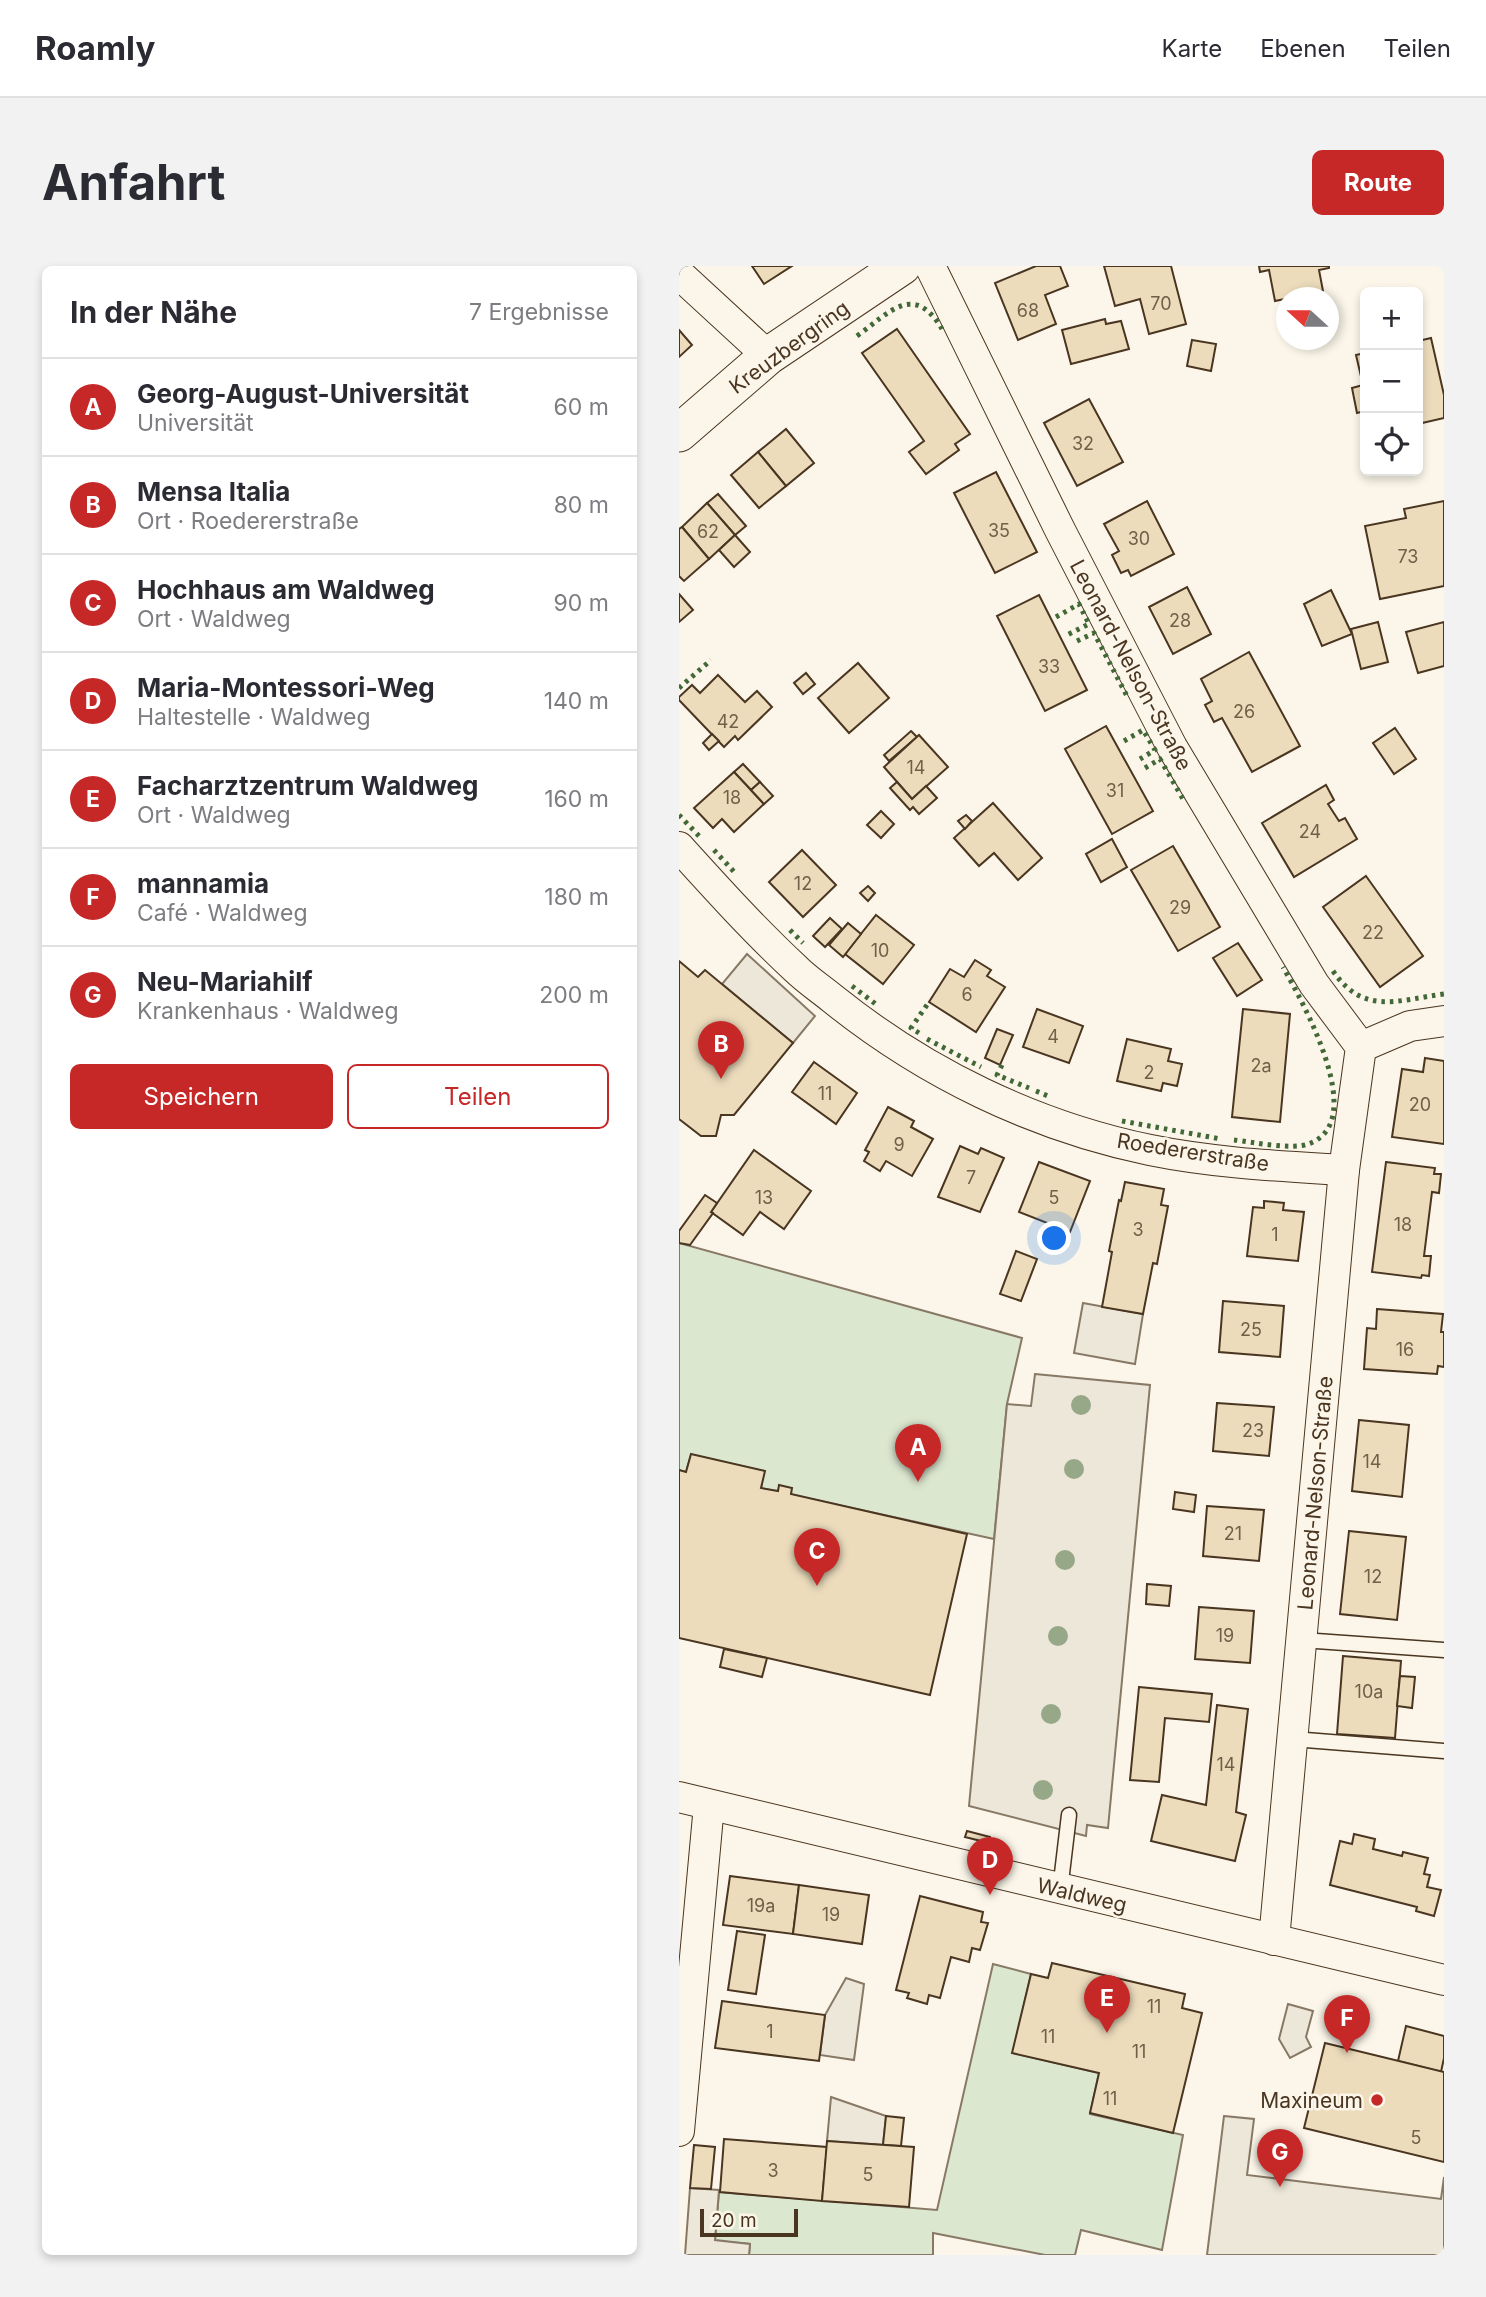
<!DOCTYPE html>
<html lang="de">
<meta charset="utf-8">
<style>
:root{--surface:#fff;--page:#f2f2f3;--text:#2b2b33;--muted:#7c7c81;--line:#e1e1e2;--accent:#c62828}
body{margin:0;font-family:Inter,sans-serif;background:var(--page);color:var(--text)}
.controls{position:absolute;right:21px;top:21px;display:grid;overflow:hidden;border-radius:10px;box-shadow:0 4px 10px #0003}
.controls button{width:63px;height:63px;display:grid;place-items:center;padding:0;border:0;border-bottom:2px solid var(--line);background:var(--surface);color:var(--text);font:35px sans-serif}
.compass{position:absolute;left:597px;top:21px;width:63px;height:63px;border-radius:50%;background:var(--surface);box-shadow:0 4px 10px #0003;rotate:291deg}
.scale{position:absolute;left:21px;bottom:18px;width:98px;box-sizing:border-box;padding-left:7px;border:4px solid #4a3520;border-top:0;font-size:19px;line-height:24px;white-space:nowrap;color:#4a3520;-webkit-text-stroke:5px #fbf6e9;paint-order:stroke}
.you{position:absolute;left:376px;top:973px;width:24px;height:24px;margin:-18px;border:5px solid #fff;border-radius:50%;background:#1a73e8;box-shadow:0 0 0 10px #1a73e833}
.badge{display:grid;place-items:center;width:46px;height:46px;border-radius:50%;background:var(--accent);color:#fff;font-size:23px;font-weight:700}
.pin{position:absolute;translate:-50% -58px;filter:drop-shadow(0 2px 4px #0008)}
.pin::after{content:'';position:absolute;top:37px;width:24px;height:21px;background:inherit;clip-path:polygon(0 0,100% 0,50% 100%)}
.list{margin:0;padding:0;list-style:none}
h2{display:flex;justify-content:space-between;align-items:center;height:91px;margin:0;padding:0 28px;font-size:30px}
h2 small{font-size:23px;font-weight:400;color:var(--muted)}
.list li{display:grid;grid-template-columns:46px 1fr auto;gap:21px;align-items:center;box-sizing:border-box;height:98px;padding:0 28px;border-top:2px solid var(--line)}
.list b{display:block;font-size:26px;white-space:nowrap}
.list p{margin:0;font-size:23px;white-space:nowrap;color:var(--muted)}
.list em{font-size:23px;font-style:normal;color:var(--muted)}
.actions{display:flex;gap:14px;padding:21px 28px}
.actions a{flex:1;padding:16px 0;border:2px solid var(--accent);border-radius:10px;text-align:center;font-size:24px;color:var(--accent)}
.actions .main{background:var(--accent);color:#fff}
.icon{flex:none;width:38px;height:38px;fill:none;stroke:currentColor;stroke-width:2;stroke-linecap:round;stroke-linejoin:round}
.map{position:relative;flex:none;width:765px;height:1989px;overflow:hidden;border-radius:10px}
header{display:flex;align-items:center;gap:42px;box-sizing:border-box;height:98px;padding:0 35px;background:var(--surface);border-bottom:2px solid var(--line)}
header strong{font-size:33px}
nav{display:flex;gap:38px;margin-inline-start:auto;font-size:24px}
.intro{display:flex;align-items:center;justify-content:space-between;box-sizing:border-box;height:168px;padding:0 42px}
h1{margin:0;font-size:49px}
.button{padding:18px 32px;border-radius:10px;background:var(--accent);color:#fff;font-size:24px;font-weight:700}
main{display:flex;gap:42px;padding:0 42px}
aside{flex:1;background:var(--surface);border-radius:10px;box-shadow:0 4px 10px #0003}
.map>svg:first-child{display:block}
.green{fill:#dce7d0;stroke:#887966;stroke-width:2}
.parking{fill:#ede7d9;stroke:#887966;stroke-width:2}
.building{fill:#ecdcbc;stroke:#4a3520;stroke-width:2}
.lines{fill:none;stroke-linecap:round;stroke-linejoin:round}
.service-casing{stroke:#4a3520;stroke-width:17}
.minor-casing{stroke:#4a3520;stroke-width:32}
.tertiary-casing{stroke:#4a3520;stroke-width:39}
.service{stroke:#fbf6e9;stroke-width:14}
.minor{stroke:#fbf6e9;stroke-width:30}
.tertiary{stroke:#fbf6e9;stroke-width:37}
.hedge{stroke:#436837;stroke-width:5;stroke-dasharray:3.5 5;stroke-linecap:butt}
.tree{fill:#96a887}
.poi-dot{fill:#c62828;stroke:#fbf6e9;stroke-width:2.5}
.labels{text-anchor:middle;dominant-baseline:central;stroke-width:5;stroke-linejoin:round;paint-order:stroke}
.number-label{font-size:18px;fill:#725f47}
.street-label{font-size:21px;fill:#4a3520;stroke:#fbf6e9}
.poi-label{font-size:21px;fill:#4a3520;stroke:#fbf6e9;text-anchor:end}
</style>
<header>
<strong>Roamly</strong>
<nav><a>Karte</a><a>Ebenen</a><a>Teilen</a></nav>
</header>
<div class="intro"><h1>Anfahrt</h1><a class="button">Route</a></div>
<main>
<aside>
<h2>In der Nähe<small>7 Ergebnisse</small></h2>
<ul class="list">
<li><span class="badge">A</span><div><b>Georg-August-Universität</b><p>Universität</p></div><em>60 m</em></li>
<li><span class="badge">B</span><div><b>Mensa Italia</b><p>Ort · Roedererstraße</p></div><em>80 m</em></li>
<li><span class="badge">C</span><div><b>Hochhaus am Waldweg</b><p>Ort · Waldweg</p></div><em>90 m</em></li>
<li><span class="badge">D</span><div><b>Maria-Montessori-Weg</b><p>Haltestelle · Waldweg</p></div><em>140 m</em></li>
<li><span class="badge">E</span><div><b>Facharztzentrum Waldweg</b><p>Ort · Waldweg</p></div><em>160 m</em></li>
<li><span class="badge">F</span><div><b>mannamia</b><p>Café · Waldweg</p></div><em>180 m</em></li>
<li><span class="badge">G</span><div><b>Neu-Mariahilf</b><p>Krankenhaus · Waldweg</p></div><em>200 m</em></li>
</ul>
<div class="actions"><a class="main">Speichern</a><a>Teilen</a></div>
</aside>
<div class="map">
<svg width="765" height="1989" viewBox="0 0 765 1989">
<rect width="100%" height="100%" fill="#fbf6e9"/>
<g class="green">
<polygon points="0,977 343,1072 328,1138 315,1273 82,1222 85,1205 12,1189 7,1206 0,1204"/>
<polygon points="314,1698 352,1708 334,1787 420,1807 411,1848 504,1869 483,1984 402,1964 396,1989 366,1989 254,1967 254,1989 70,1989 71,1978 36,1975 40,1926 258,1944"/>
</g>
<g class="parking">
<polygon points="68,688 136,750 114,777 43,718"/>
<polygon points="404,1037 464,1048 456,1098 395,1087"/>
<polygon points="356,1108 471,1119 429,1562 408,1559 407,1570 290,1540 328,1138 352,1140"/>
<polygon points="167,1712 185,1718 175,1794 141,1789 146,1749"/>
<polygon points="609,1738 634,1745 627,1771 632,1781 611,1792 600,1773"/>
<polygon points="152,1831 207,1850 204,1879 148,1875"/>
<polygon points="545,1850 575,1853 568,1909 762,1933 765,1911 765,1989 528,1989"/>
<polygon points="11,1922 40,1924 36,1974 71,1978 70,1989 6,1989"/>
</g>
<g class="building">
<polygon points="73,0 113,0 85,18"/>
<polygon points="357,0 381,0 389,20 366,29 377,58 339,74 316,17"/>
<polygon points="425,0 492,0 507,58 470,68 461,33 436,40"/>
<polygon points="580,0 650,0 650,2 640,4 644,25 596,35 590,4 581,6"/>
<polygon points="426,53 427,58 442,55 450,83 392,98 383,64"/>
<polygon points="218,63 291,168 276,178 280,184 247,208 230,186 245,175 183,87"/>
<polygon points="0,64 13,79 0,91"/>
<polygon points="752,72 765,129 765,152 739,158 739,75"/>
<polygon points="513,74 537,78 532,105 508,100"/>
<polygon points="686,87 686,145 678,147 673,122 684,119 677,89"/>
<polygon points="410,133 444,196 398,220 365,157"/>
<polygon points="107,163 135,197 107,220 79,186"/>
<polygon points="79,186 107,220 80,242 52,209"/>
<polygon points="317,206 358,286 316,307 275,227"/>
<polygon points="39,228 67,260 56,269 28,237"/>
<polygon points="468,235 495,288 452,310 449,304 442,307 433,289 440,285 425,258"/>
<polygon points="765,235 765,320 701,333 686,260 727,252 725,243"/>
<polygon points="28,237 56,269 30,293 3,261"/>
<polygon points="3,261 30,293 5,315 0,310 0,263"/>
<polygon points="56,269 71,286 55,301 40,284"/>
<polygon points="508,321 532,368 494,388 470,341"/>
<polygon points="652,324 673,368 643,380 625,338"/>
<polygon points="0,328 14,344 0,356"/>
<polygon points="360,329 408,424 366,445 318,350"/>
<polygon points="699,356 709,396 682,403 672,363"/>
<polygon points="765,356 765,400 739,407 727,366"/>
<polygon points="570,386 621,480 573,506 543,452 535,456 526,439 533,435 522,413"/>
<polygon points="179,397 210,432 170,467 139,432"/>
<polygon points="127,407 136,418 124,428 115,417"/>
<polygon points="39,409 66,436 78,425 93,441 59,474 56,470 45,481 0,434 0,431 13,419 21,427"/>
<polygon points="427,460 474,545 433,568 386,483"/>
<polygon points="716,462 737,493 715,508 694,477"/>
<polygon points="232,465 238,471 210,495 205,489"/>
<polygon points="33,468 40,475 30,484 24,477"/>
<polygon points="240,469 269,501 233,533 205,501"/>
<polygon points="64,498 81,516 72,524 55,506"/>
<polygon points="55,506 85,538 55,566 43,553 34,562 15,542"/>
<polygon points="81,516 94,530 85,538 72,524"/>
<polygon points="218,516 233,533 247,520 258,532 240,548 234,541 231,544 211,522"/>
<polygon points="647,519 655,534 649,538 660,555 666,552 678,573 615,611 583,557"/>
<polygon points="314,537 363,592 339,614 315,587 300,600 275,572"/>
<polygon points="202,545 215,558 202,572 188,559"/>
<polygon points="287,549 293,555 286,563 279,555"/>
<polygon points="433,573 448,601 422,616 407,588"/>
<polygon points="494,580 541,661 499,685 452,604"/>
<polygon points="123,584 157,619 124,651 90,616"/>
<polygon points="687,610 744,690 701,721 644,641"/>
<polygon points="189,620 196,627 189,635 181,627"/>
<polygon points="197,649 235,679 204,718 166,688"/>
<polygon points="151,652 163,663 146,681 134,670"/>
<polygon points="169,657 182,668 164,691 150,679"/>
<polygon points="559,677 583,714 558,730 534,692"/>
<polygon points="296,694 312,704 308,710 326,721 297,766 250,736 271,703 285,711"/>
<polygon points="0,695 19,711 26,704 114,777 55,849 42,849 37,870 22,870 0,853"/>
<polygon points="358,743 404,760 390,797 344,781"/>
<polygon points="564,743 611,748 601,856 553,851"/>
<polygon points="318,763 334,769 321,799 306,792"/>
<polygon points="448,773 492,783 489,795 503,798 498,820 484,817 482,825 438,815"/>
<polygon points="746,792 765,795 765,878 713,871 723,803 744,806"/>
<polygon points="135,796 178,827 157,858 113,826"/>
<polygon points="209,841 235,855 232,861 254,873 233,910 207,895 201,905 185,895 190,886 186,884"/>
<polygon points="281,880 299,888 302,882 325,892 301,946 259,931"/>
<polygon points="75,884 132,925 105,963 81,946 64,969 32,946"/>
<polygon points="360,896 411,915 391,966 340,946"/>
<polygon points="707,896 756,902 755,908 762,908 760,927 753,926 745,990 752,990 750,1010 743,1009 742,1012 693,1006"/>
<polygon points="446,916 485,923 482,939 489,940 478,998 474,997 464,1048 423,1041 433,986 430,985 440,934 442,935"/>
<polygon points="26,929 38,937 32,946 34,947 11,979 0,977 0,965"/>
<polygon points="585,935 605,937 604,944 625,946 619,995 568,990 574,941 585,942"/>
<polygon points="337,985 358,993 342,1035 321,1028"/>
<polygon points="544,1035 605,1040 601,1091 540,1086"/>
<polygon points="698,1043 764,1048 762,1066 765,1066 765,1101 759,1100 758,1108 685,1103 688,1062 697,1063"/>
<polygon points="538,1137 595,1141 590,1190 534,1185"/>
<polygon points="680,1154 730,1159 723,1231 673,1225"/>
<polygon points="12,1188 86,1205 82,1222 99,1225 100,1219 113,1222 112,1228 288,1268 251,1429 0,1372 0,1204 7,1206"/>
<polygon points="496,1226 517,1229 515,1246 494,1243"/>
<polygon points="528,1240 585,1244 580,1295 524,1290"/>
<polygon points="670,1265 727,1271 718,1354 661,1348"/>
<polygon points="468,1318 492,1320 490,1340 467,1338"/>
<polygon points="520,1341 575,1345 571,1397 516,1393"/>
<polygon points="45,1383 88,1392 83,1411 41,1401"/>
<polygon points="664,1390 722,1395 716,1472 658,1468"/>
<polygon points="721,1410 736,1411 733,1442 718,1440"/>
<polygon points="460,1421 533,1428 530,1456 486,1452 480,1516 451,1514"/>
<polygon points="538,1439 569,1443 557,1546 567,1549 556,1595 472,1575 483,1529 527,1539"/>
<polygon points="288,1565 311,1571 310,1577 286,1571"/>
<polygon points="675,1568 696,1573 694,1583 723,1590 724,1586 749,1592 745,1608 751,1609 748,1621 762,1624 755,1650 737,1645 738,1641 651,1619 661,1575 673,1578"/>
<polygon points="51,1610 120,1619 114,1668 44,1659"/>
<polygon points="120,1619 190,1629 183,1678 114,1668"/>
<polygon points="241,1630 304,1646 302,1656 309,1657 301,1684 293,1682 290,1696 272,1691 261,1732 250,1729 248,1738 228,1732 230,1727 217,1724"/>
<polygon points="58,1665 86,1669 77,1728 49,1724"/>
<polygon points="373,1697 506,1728 503,1742 523,1747 494,1867 411,1847 420,1807 333,1787 352,1708 369,1712"/>
<polygon points="43,1735 146,1749 140,1795 36,1782"/>
<polygon points="727,1760 765,1770 765,1792 762,1806 719,1795"/>
<polygon points="646,1777 765,1806 765,1896 625,1862"/>
<polygon points="207,1850 225,1852 222,1880 204,1879"/>
<polygon points="45,1873 148,1881 143,1935 41,1926"/>
<polygon points="148,1875 235,1881 230,1941 143,1935"/>
<polygon points="15,1879 36,1881 32,1923 11,1922"/>
</g>
<g class="lines">
<g class="service-casing">
<g id="service">
<polyline points="623,1374 765,1384"/>
<polyline points="614,1473 765,1485"/>
<polyline points="381,1624 390,1549"/>
</g>
</g>
<g class="minor-casing">
<g id="minor">
<polyline points="251,0 381,264 493,481 635,718 682,781 665,904 595,1674"/>
<polyline points="0,8 89,90"/>
<path d="M 0,581 C 38,623 76,665 117,703 C 128,714 142,723 154,733 C 246,807 355,860 471,884 C 535,897 600,900 665,904"/>
<polyline points="682,781 731,760 765,755"/>
<polyline points="0,1531 765,1714"/>
<polyline points="0,1865 30,1539"/>
</g>
</g>
<g class="tertiary-casing">
<polyline id="tertiary" points="0,167 89,90 223,0"/>
</g>
<use href="#service" class="service"/>
<use href="#minor" class="minor"/>
<use href="#tertiary" class="tertiary"/>
<g class="hedge">
<path d="M 178,70 C 211,46 235,16 263,63"/>
<polyline points="377,351 400,338 410,358 386,370"/>
<polyline points="398,375 415,367 449,432"/>
<polyline points="0,422 32,394"/>
<polyline points="445,475 464,464 476,484 461,493"/>
<polyline points="466,502 481,493 504,533"/>
<polyline points="0,549 21,571"/>
<polyline points="35,584 58,609"/>
<polyline points="111,664 124,677"/>
<path d="M 654,705 C 685,750 718,734 765,728"/>
<polyline points="173,720 198,739"/>
<polyline points="240,767 232,762 250,736"/>
<polyline points="248,773 302,801"/>
<polyline points="323,799 318,809 350,822"/>
<polyline points="357,825 369,830"/>
<polyline points="443,855 542,873"/>
<path d="M 555,874 C 574,876 612,884 629,878 C 692,857 623,735 604,701"/>
</g>
</g>
<g class="tree">
<circle cx="402" cy="1139" r="10"/>
<circle cx="395" cy="1203" r="10"/>
<circle cx="386" cy="1294" r="10"/>
<circle cx="379" cy="1370" r="10"/>
<circle cx="372" cy="1448" r="10"/>
<circle cx="364" cy="1524" r="10"/>
</g>
<circle class="poi-dot" cx="698" cy="1834" r="7"/>
<g class="labels">
<g class="number-label">
<text x="482" y="37">70</text>
<text x="349" y="44">68</text>
<text x="404" y="177">32</text>
<text x="320" y="264">35</text>
<text x="29" y="265">62</text>
<text x="460" y="272">30</text>
<text x="729" y="290">73</text>
<text x="501" y="354">28</text>
<text x="370" y="400">33</text>
<text x="565" y="445">26</text>
<text x="49" y="455">42</text>
<text x="237" y="501">14</text>
<text x="436" y="524">31</text>
<text x="53" y="531">18</text>
<text x="631" y="565">24</text>
<text x="124" y="617">12</text>
<text x="501" y="641">29</text>
<text x="694" y="666">22</text>
<text x="201" y="684">10</text>
<text x="288" y="728">6</text>
<text x="374" y="770">4</text>
<text x="582" y="799">2a</text>
<text x="470" y="806">2</text>
<text x="146" y="827">11</text>
<text x="741" y="838">20</text>
<text x="220" y="878">9</text>
<text x="292" y="911">7</text>
<text x="85" y="931">13</text>
<text x="375" y="931">5</text>
<text x="724" y="958">18</text>
<text x="459" y="963">3</text>
<text x="596" y="968">1</text>
<text x="572" y="1063">25</text>
<text x="726" y="1083">16</text>
<text x="574" y="1164">23</text>
<text x="693" y="1195">14</text>
<text x="554" y="1267">21</text>
<text x="694" y="1310">12</text>
<text x="546" y="1369">19</text>
<text x="690" y="1425">10a</text>
<text x="547" y="1498">14</text>
<text x="82" y="1639">19a</text>
<text x="152" y="1648">19</text>
<text x="475" y="1740">11</text>
<text x="91" y="1765">1</text>
<text x="369" y="1770">11</text>
<text x="460" y="1785">11</text>
<text x="431" y="1832">11</text>
<text x="737" y="1871">5</text>
<text x="94" y="1904">3</text>
<text x="189" y="1908">5</text>
</g>
<g class="street-label">
<text transform="translate(110 81) rotate(-36)">Kreuzbergring</text>
<text transform="translate(452 399) rotate(62)">Leonard-Nelson-Straße</text>
<text transform="translate(514 886) rotate(9)">Roedererstraße</text>
<text transform="translate(636 1227) rotate(-85)">Leonard-Nelson-Straße</text>
<text transform="translate(403 1629) rotate(13)">Waldweg</text>
</g>
<g class="poi-label">
<text x="684" y="1834">Maxineum</text>
</g>
</g>
</svg>
<div class="controls">
<button>+</button>
<button>−</button>
<button><svg class="icon" aria-label="locate" viewBox="0 0 24 24"><circle cx="12" cy="12" r="6"/><path d="M12 2v4M12 18v4M2 12h4M18 12h4"/></svg></button>
</div>
<svg class="compass" viewBox="-18 -18 36 36"><path d="M0-13l5 13h-10z" fill="#e53935"/><path d="M0 13l5-13h-10z" fill="#7c7c81"/></svg>
<div class="scale">20 m</div>
<div class="you"></div>
<div class="pin badge" style="left:239px;top:1216px">A</div>
<div class="pin badge" style="left:42px;top:813px">B</div>
<div class="pin badge" style="left:138px;top:1320px">C</div>
<div class="pin badge" style="left:311px;top:1629px">D</div>
<div class="pin badge" style="left:428px;top:1767px">E</div>
<div class="pin badge" style="left:668px;top:1787px">F</div>
<div class="pin badge" style="left:601px;top:1921px">G</div>
</div>
</main>
